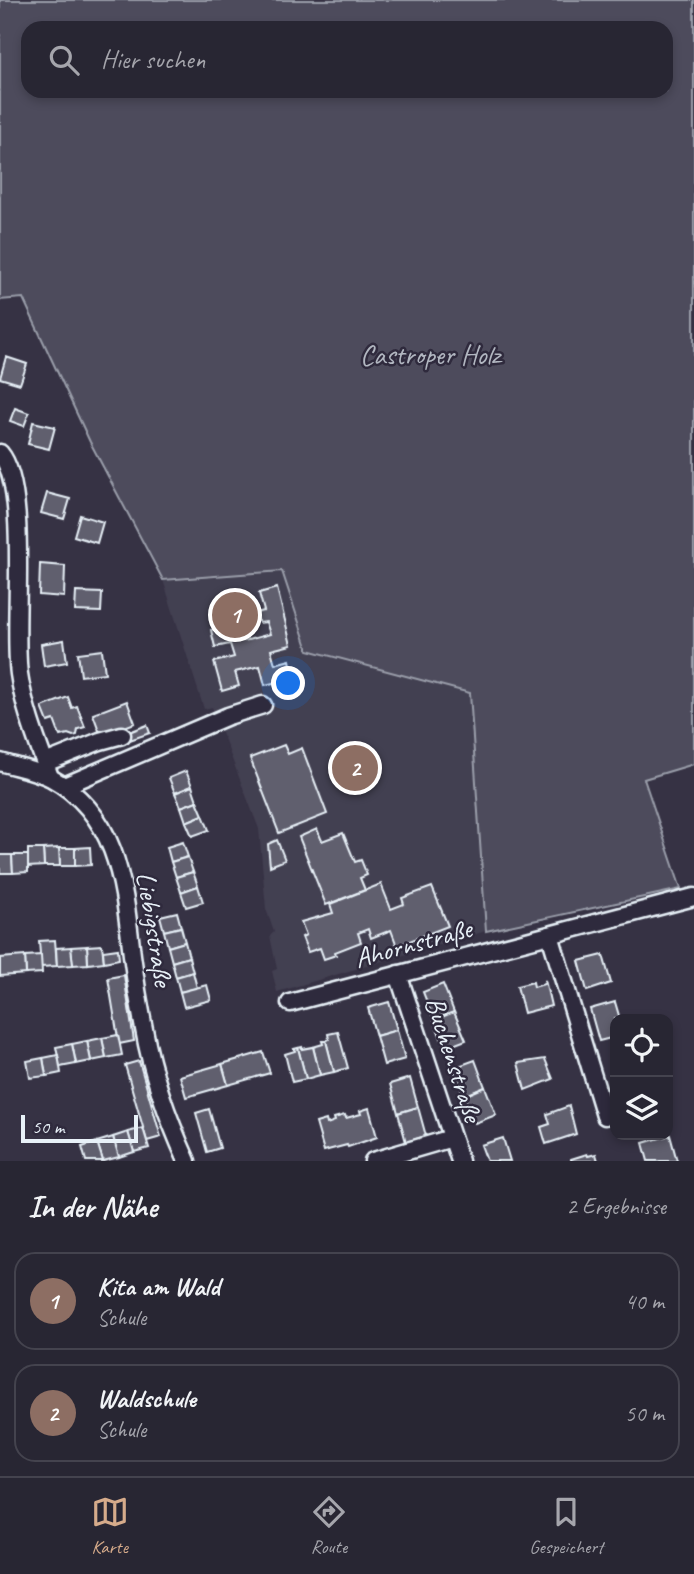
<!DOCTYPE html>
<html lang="de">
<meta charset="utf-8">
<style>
:root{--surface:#282633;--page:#34323f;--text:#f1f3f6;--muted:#a5a5ac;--line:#44434e;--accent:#d6ab8b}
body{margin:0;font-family:Caveat,sans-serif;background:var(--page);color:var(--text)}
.controls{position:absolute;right:21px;bottom:21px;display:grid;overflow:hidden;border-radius:14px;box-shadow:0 4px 10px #0003}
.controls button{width:63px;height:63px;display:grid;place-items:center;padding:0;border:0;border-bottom:2px solid var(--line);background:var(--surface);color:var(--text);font:35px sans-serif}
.scale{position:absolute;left:21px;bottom:18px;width:117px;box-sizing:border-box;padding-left:7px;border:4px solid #e8f1f8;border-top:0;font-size:19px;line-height:24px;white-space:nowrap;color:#e8f1f8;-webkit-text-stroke:5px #2f2a3d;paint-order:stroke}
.you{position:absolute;left:289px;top:684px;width:24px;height:24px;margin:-18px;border:5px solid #fff;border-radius:50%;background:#1a73e8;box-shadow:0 0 0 10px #1a73e833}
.badge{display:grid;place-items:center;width:46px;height:46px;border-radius:50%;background:var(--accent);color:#fff;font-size:23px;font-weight:700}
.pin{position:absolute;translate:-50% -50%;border:4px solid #fff;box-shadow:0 2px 7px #0006}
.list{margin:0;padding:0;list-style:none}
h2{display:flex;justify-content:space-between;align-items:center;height:91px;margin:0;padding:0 28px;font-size:30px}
h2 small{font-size:23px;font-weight:400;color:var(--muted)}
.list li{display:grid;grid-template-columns:46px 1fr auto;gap:21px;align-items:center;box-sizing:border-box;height:98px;margin:0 14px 14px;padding:0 14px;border:2px solid var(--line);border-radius:21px}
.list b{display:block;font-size:26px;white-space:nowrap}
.list p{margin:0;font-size:23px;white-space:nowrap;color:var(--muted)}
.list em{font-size:23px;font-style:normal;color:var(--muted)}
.icon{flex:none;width:38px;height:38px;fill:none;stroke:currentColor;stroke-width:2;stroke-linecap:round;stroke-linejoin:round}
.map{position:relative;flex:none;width:694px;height:1161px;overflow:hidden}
.search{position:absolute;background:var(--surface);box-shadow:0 4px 10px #0003;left:21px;right:21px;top:21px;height:77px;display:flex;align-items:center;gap:18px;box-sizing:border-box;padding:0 24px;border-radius:21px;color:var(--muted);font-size:26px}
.sheet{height:315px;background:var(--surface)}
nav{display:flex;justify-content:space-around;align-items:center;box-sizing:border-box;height:98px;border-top:2px solid var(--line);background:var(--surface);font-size:19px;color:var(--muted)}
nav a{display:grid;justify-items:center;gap:4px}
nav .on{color:var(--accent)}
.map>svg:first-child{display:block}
.built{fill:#433f51}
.green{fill:#4d4b5c;stroke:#9a9eaa;stroke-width:2;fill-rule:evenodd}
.building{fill:#605e6e;stroke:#e8f1f8;stroke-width:2}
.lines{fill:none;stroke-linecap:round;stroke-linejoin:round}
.minor-casing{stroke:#e8f1f8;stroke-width:21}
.minor{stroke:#2f2a3d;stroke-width:16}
.labels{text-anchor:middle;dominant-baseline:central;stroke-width:5;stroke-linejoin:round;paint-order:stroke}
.park-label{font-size:28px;fill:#b2b7c1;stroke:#2f2a3d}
.street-label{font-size:28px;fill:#e8f1f8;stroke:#2f2a3d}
</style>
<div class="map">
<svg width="694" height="1161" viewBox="0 0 694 1161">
<rect width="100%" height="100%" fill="#363244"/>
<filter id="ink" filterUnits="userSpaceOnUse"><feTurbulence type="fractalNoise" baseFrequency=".0143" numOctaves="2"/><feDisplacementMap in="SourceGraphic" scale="14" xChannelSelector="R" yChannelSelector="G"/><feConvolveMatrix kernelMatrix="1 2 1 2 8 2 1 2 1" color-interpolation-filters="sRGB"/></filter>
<g filter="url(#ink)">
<polygon class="built" points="282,571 308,650 470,693 486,931 277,992 272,971 277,969 270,936 274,932 266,909 259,829 212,707 204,709 163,580"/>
<path class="green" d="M 0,0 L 694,0 L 694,764 L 644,779 L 681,889 L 486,931 L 470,693 L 308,650 L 282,571 L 163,580 L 90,442 L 23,298 L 0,300 ZM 666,28 L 666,91 L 28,91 L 28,28 Z"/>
<g class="building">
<polygon points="6,357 27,364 20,384 0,378"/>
<polygon points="15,408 29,413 24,426 10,421"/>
<polygon points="33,422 55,427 49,449 28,444"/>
<polygon points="47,493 70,499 64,519 41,513"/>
<polygon points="80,515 103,522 97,543 74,536"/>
<polygon points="40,564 65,566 64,597 39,595"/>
<polygon points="277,588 291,645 271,650 275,664 290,660 294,678 265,685 260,666 235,672 239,686 222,691 214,662 234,657 230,644 215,647 211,630 239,623 244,641 270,634 266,622 259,623 256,613 264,611 259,593"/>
<polygon points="76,592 102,593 101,612 75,611"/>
<polygon points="64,640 67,662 44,666 41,644"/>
<polygon points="102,650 105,673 81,676 78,653"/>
<polygon points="68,697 72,708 77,706 85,727 78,729 77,735 73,736 68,734 60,736 54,720 48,722 42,707"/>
<polygon points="127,701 135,723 101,736 93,714"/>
<polygon points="147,725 150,733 127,741 124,734"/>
<polygon points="284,745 288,754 302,748 327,814 279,833 250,758"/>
<polygon points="186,771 192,786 175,793 169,778"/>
<polygon points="192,786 197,801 181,807 175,793"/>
<polygon points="197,801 203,815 186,822 181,807"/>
<polygon points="203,815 209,830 192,836 186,822"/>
<polygon points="317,829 322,841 343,833 355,862 361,860 367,875 360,878 365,890 326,905 299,837"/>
<polygon points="277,840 285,860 270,866 268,844"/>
<polygon points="183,842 188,857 171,862 167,847"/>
<polygon points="90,847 91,865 75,866 75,848"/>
<polygon points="59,848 75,848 75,866 60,866"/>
<polygon points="59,848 60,866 44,866 43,849"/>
<polygon points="28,849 43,849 44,866 28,867"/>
<polygon points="0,855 12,855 13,873 0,873"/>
<polygon points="12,855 28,855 28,872 13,873"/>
<polygon points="188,857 193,872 176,877 171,862"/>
<polygon points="193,872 198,886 181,892 176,877"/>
<polygon points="381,884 391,909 404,904 402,898 432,887 448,926 397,946 391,930 371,938 368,929 358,933 361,942 335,952 336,955 324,959 320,948 308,952 302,937 306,935 301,922 333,913 330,904"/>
<polygon points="198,886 203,902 186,907 181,892"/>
<polygon points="177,912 181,927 164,931 160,916"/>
<polygon points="181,927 185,942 168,947 164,931"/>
<polygon points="55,940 57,966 41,967 39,941"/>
<polygon points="185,942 189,957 172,962 168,947"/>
<polygon points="102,945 104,962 88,964 87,946"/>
<polygon points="87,946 88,964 73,965 71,947"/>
<polygon points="71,947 73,965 57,966 56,948"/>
<polygon points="118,949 119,959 104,962 103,951"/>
<polygon points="41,955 42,973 26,974 25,956"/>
<polygon points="603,955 611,983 587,991 579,961"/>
<polygon points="25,956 26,974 0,976 0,958"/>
<polygon points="189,957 193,972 176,977 172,962"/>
<polygon points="193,972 197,988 180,992 176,977"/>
<polygon points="124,975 134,1041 119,1044 108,978"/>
<polygon points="545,980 551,1006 524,1013 517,986 533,982 534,987 544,984"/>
<polygon points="443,984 454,1012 434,1020 423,992"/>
<polygon points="207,985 211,1000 184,1007 180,992"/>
<polygon points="389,1002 397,1030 376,1036 368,1008"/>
<polygon points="615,1002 620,1019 615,1019 615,1037 599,1041 590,1009"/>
<polygon points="454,1012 466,1040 445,1048 434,1020"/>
<polygon points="397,1030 405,1059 384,1065 376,1036"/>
<polygon points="338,1032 348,1068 334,1072 326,1041 329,1039 328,1034"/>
<polygon points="118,1035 122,1055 106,1058 102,1038"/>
<polygon points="102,1038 106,1058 91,1061 87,1041"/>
<polygon points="87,1041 91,1061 76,1064 72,1044"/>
<polygon points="322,1041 326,1041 334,1072 320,1075 313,1047 323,1044"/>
<polygon points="72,1044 76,1064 60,1067 56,1047"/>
<polygon points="302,1047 302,1049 313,1047 320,1075 306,1079 298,1048"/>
<polygon points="298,1048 306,1079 292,1082 285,1054 295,1051 294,1049"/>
<polygon points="263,1052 270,1073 228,1085 222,1064"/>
<polygon points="58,1055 61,1073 46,1076 43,1058"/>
<polygon points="43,1058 46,1076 30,1078 27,1061"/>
<polygon points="545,1059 553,1079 525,1090 518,1063"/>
<polygon points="475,1060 485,1087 464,1096 453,1068"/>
<polygon points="139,1061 161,1137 147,1141 125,1065"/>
<polygon points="222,1064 228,1085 186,1097 180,1076"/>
<polygon points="410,1078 418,1107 398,1113 390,1084"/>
<polygon points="485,1087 496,1115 475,1123 464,1096"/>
<polygon points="569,1106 576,1134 546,1144 541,1127 550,1124 547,1114"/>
<polygon points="418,1107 426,1136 406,1142 398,1113"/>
<polygon points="369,1108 377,1137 348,1147 347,1145 324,1151 316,1123 326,1120 327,1124 335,1121 334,1118 345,1115 346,1118 361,1114 360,1111"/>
<polygon points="209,1109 220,1148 207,1152 196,1113"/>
<polygon points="143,1128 149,1148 134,1152 128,1132"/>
<polygon points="128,1132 134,1152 119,1157 113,1137"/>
<polygon points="670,1135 677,1161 648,1161 643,1143"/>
<polygon points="113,1137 119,1157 103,1161 97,1142"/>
<polygon points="503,1138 510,1161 487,1161 481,1145"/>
<polygon points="97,1142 103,1161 86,1161 82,1147"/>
<polygon points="587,1154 588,1156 596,1154 598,1161 571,1161 571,1159"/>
</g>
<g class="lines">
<g class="minor-casing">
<g id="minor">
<path d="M 0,453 C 30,488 12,625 19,674 C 24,709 38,744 50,777"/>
<path d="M 0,762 C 16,767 36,770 51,778 C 119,815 124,887 132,955 C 135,979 139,1004 144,1029 C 152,1074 168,1119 187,1161"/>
<polyline points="45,763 100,741 122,735"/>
<polyline points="64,786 228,716 263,705"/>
<polyline points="550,935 605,1116"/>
<polyline points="398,974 460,1161"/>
<polyline points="290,1003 694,897"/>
<polyline points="373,1161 452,1138"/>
</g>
</g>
<use href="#minor" class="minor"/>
</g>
</g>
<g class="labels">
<g class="park-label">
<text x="430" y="354">Castroper Holz</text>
</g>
<g class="street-label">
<text transform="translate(155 929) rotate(81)">Liebigstraße</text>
<text transform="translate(413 943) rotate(-15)">Ahornstraße</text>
<text transform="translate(454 1059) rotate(72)">Buchenstraße</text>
</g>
</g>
</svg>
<div class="controls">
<button><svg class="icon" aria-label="locate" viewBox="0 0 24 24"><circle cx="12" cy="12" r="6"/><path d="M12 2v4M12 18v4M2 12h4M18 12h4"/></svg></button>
<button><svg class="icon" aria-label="layers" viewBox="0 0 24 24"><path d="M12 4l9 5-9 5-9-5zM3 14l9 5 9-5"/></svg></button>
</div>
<div class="scale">50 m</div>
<div class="you"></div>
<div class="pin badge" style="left:235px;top:615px;background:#8d6e63">1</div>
<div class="pin badge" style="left:355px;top:768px;background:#8d6e63">2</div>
<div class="search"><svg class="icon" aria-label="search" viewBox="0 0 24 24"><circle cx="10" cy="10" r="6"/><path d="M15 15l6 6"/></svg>Hier suchen</div>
</div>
<section class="sheet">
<h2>In der Nähe<small>2 Ergebnisse</small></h2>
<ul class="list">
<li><span class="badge" style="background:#8d6e63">1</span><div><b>Kita am Wald</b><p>Schule</p></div><em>40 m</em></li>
<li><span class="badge" style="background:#8d6e63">2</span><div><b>Waldschule</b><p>Schule</p></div><em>50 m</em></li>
</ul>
</section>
<nav>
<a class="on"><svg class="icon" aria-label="map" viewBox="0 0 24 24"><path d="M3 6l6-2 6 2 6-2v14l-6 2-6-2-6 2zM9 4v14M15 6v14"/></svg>Karte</a>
<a><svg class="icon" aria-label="directions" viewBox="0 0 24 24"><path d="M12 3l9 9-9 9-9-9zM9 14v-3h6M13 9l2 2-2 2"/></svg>Route</a>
<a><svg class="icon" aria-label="saved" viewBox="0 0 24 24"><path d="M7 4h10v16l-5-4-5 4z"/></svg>Gespeichert</a>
</nav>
